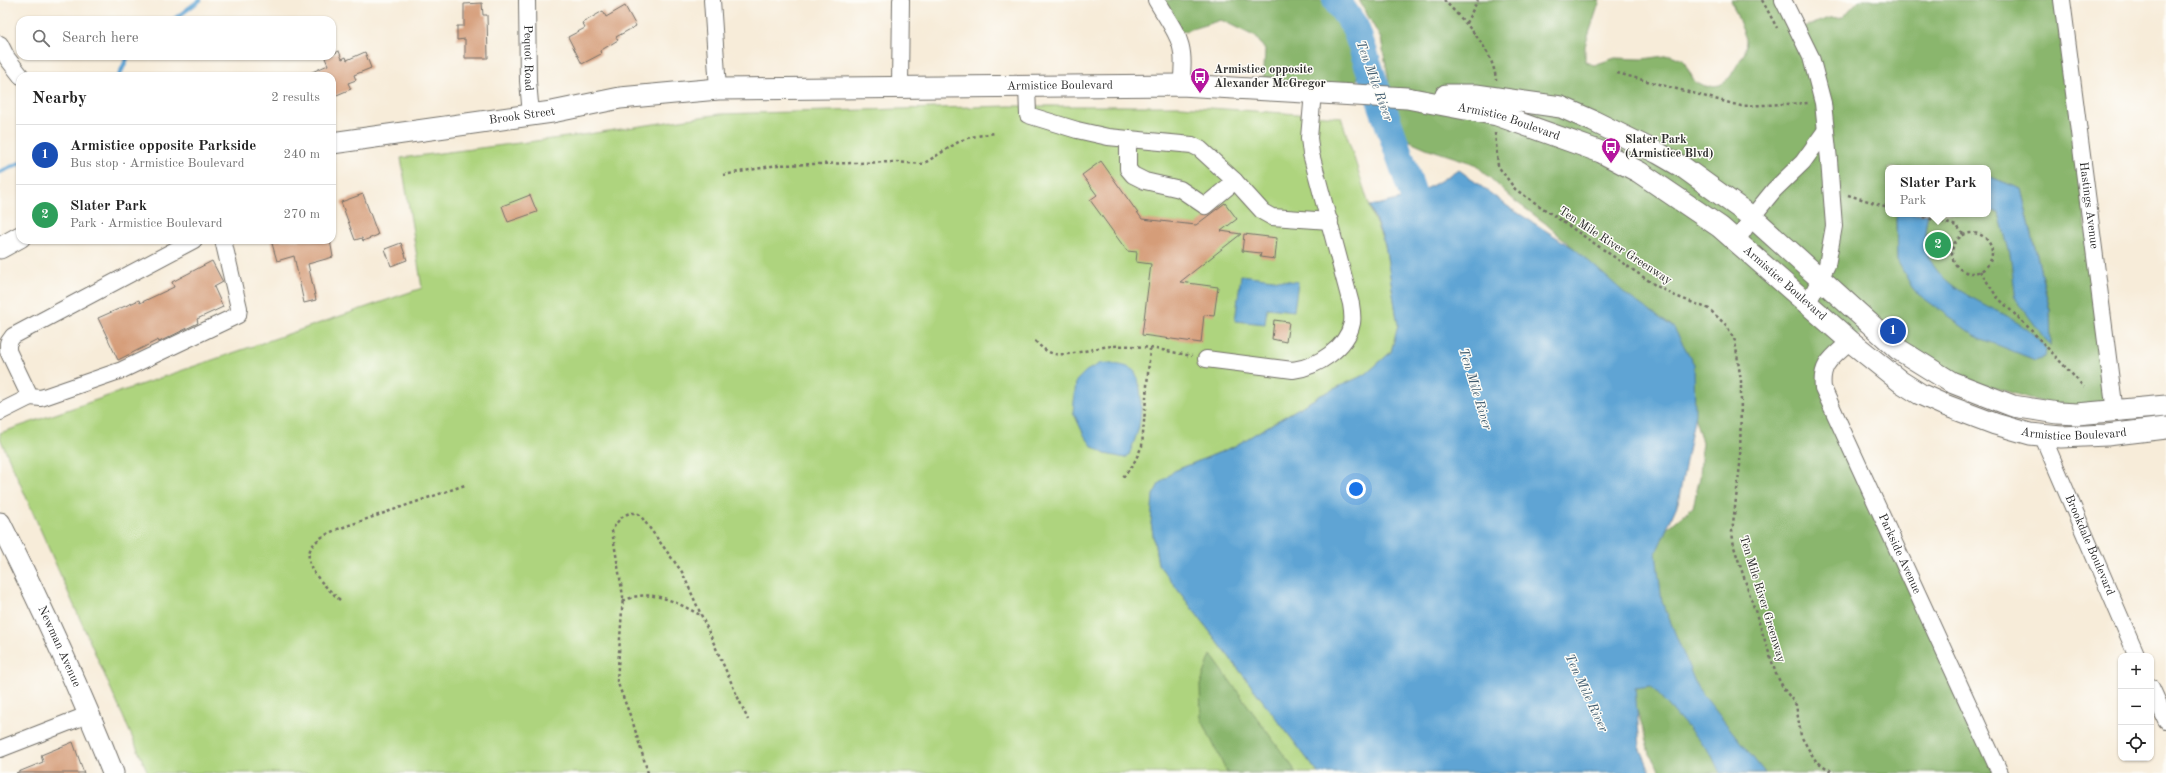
<!DOCTYPE html>
<meta charset="utf-8">
<style>
:root{--surface:#fff;--page:#f2f2f2;--text:#222;--muted:#767676;--line:#e0e0e0;--accent:#db2777}
body{margin:0;font-family:"Old Standard TT",serif;background:var(--page);color:var(--text)}
.controls{position:absolute;right:12px;bottom:12px;display:grid;overflow:hidden;border-radius:8px;box-shadow:0 1px 3px #0004}
.controls button{width:36px;height:36px;display:grid;place-items:center;padding:0;border:0;border-bottom:1px solid var(--line);background:var(--surface);color:var(--text);font:20px sans-serif}
.you{position:absolute;left:1356px;top:489px;width:14px;height:14px;margin:-10px;border:3px solid #fff;border-radius:50%;background:#1a73e8;box-shadow:0 0 0 6px #1a73e833}
.badge{display:grid;place-items:center;width:26px;height:26px;border-radius:50%;background:var(--accent);color:#fff;font-size:13px;font-weight:700}
.pin{position:absolute;translate:-50% -50%;border:2px solid #fff;box-shadow:0 1px 4px #0006}
.popup{position:absolute;left:1885px;top:165px;width:106px;height:52px;box-sizing:border-box;display:grid;place-content:center;border-radius:8px;background:var(--surface);filter:drop-shadow(0 1px 3px #0005);font-size:13px;white-space:nowrap;color:var(--muted)}
.popup b{font-size:15px;color:var(--text)}
.popup::after{content:'';position:absolute;left:50%;top:100%;margin-left:-8px;border:8px solid transparent;border-top-color:var(--surface)}
.list{margin:0;padding:0;list-style:none}
h2{display:flex;justify-content:space-between;align-items:center;height:52px;margin:0;padding:0 16px;font-size:17px}
h2 small{font-size:13px;font-weight:400;color:var(--muted)}
.list li{display:grid;grid-template-columns:26px 1fr auto;gap:12px;align-items:center;box-sizing:border-box;height:60px;padding:0 16px;border-top:1px solid var(--line)}
.list b{display:block;font-size:15px;white-space:nowrap}
.list p{margin:0;font-size:13px;white-space:nowrap;color:var(--muted)}
.list em{font-size:13px;font-style:normal;color:var(--muted)}
.icon{flex:none;width:22px;height:22px;fill:none;stroke:currentColor;stroke-width:2;stroke-linecap:round;stroke-linejoin:round}
.map{position:relative;flex:none;width:2166px;height:773px;overflow:hidden}
.search{position:absolute;background:var(--surface);box-shadow:0 1px 3px #0004;left:16px;top:16px;width:320px;height:44px;display:flex;align-items:center;gap:10px;box-sizing:border-box;padding:0 14px;border-radius:12px;color:var(--muted);font-size:15px}
.panel{position:absolute;background:var(--surface);box-shadow:0 1px 3px #0004;left:16px;top:72px;width:320px;height:172px;border-radius:12px}
.map>svg:first-child{display:block}
.green{fill:#aed47e;stroke:#6c8054}
.forest{fill:#8ab66d;stroke:#5a704c;fill-rule:evenodd}
.water{fill:#5ea4d4;stroke:#446880}
.lines{fill:none;stroke-linecap:round;stroke-linejoin:round}
.stream{stroke:#5ea4d4;stroke-width:4.5}
.river{stroke:#5ea4d4;stroke-width:28}
.building{fill:#d59d79}
.minor-casing{stroke:#726f68;stroke-width:18}
.major-casing{stroke:#726f68;stroke-width:23}
.path{stroke:#726f68;stroke-width:2.5;stroke-dasharray:3 3;stroke-linecap:butt}
.minor{stroke:#fff;stroke-width:16}
.major{stroke:#fff;stroke-width:21}
.labels{text-anchor:middle;dominant-baseline:central;stroke-width:3;stroke-linejoin:round;paint-order:stroke}
.street-label{font-size:12px;fill:#2b2b2b;stroke:#fdfcf7}
.poi-label{font-size:12px;font-weight:bold;fill:#2b2b2b;stroke:#fdfcf7;text-anchor:start}
.water-label{font-size:13px;font-style:italic;fill:#3f5b6f;stroke:#fdfcf7}
</style>
<div class="map">
<svg width="2166" height="773" viewBox="0 0 2166 773">
<rect width="100%" height="100%" fill="#fdfcf7"/>
<filter id="ink" filterUnits="userSpaceOnUse"><feTurbulence type="fractalNoise" baseFrequency=".025" numOctaves="2"/><feDisplacementMap in="SourceGraphic" scale="8" xChannelSelector="R" yChannelSelector="G"/><feConvolveMatrix kernelMatrix="1 2 1 2 8 2 1 2 1" color-interpolation-filters="sRGB"/></filter>
<filter id="wash" filterUnits="userSpaceOnUse"><feTurbulence type="fractalNoise" baseFrequency=".012" numOctaves="4" result="noise"/><feDisplacementMap in="SourceGraphic" scale="16" xChannelSelector="R" yChannelSelector="G"/><feGaussianBlur stdDeviation="0.9" result="paint"/><feColorMatrix in="noise" values="0 0 0 0 0 0 0 0 0 0 0 0 0 0 0 0 0 1.4 0 .05"/><feComposite in="paint" operator="in"/></filter>
<g filter="url(#wash)">
<rect width="100%" height="100%" fill="#f7ecd9"/>
<polygon class="green" points="1009,106 1181,106 1341,117 1373,217 1385,245 1398,325 1391,352 1366,374 1321,395 1233,447 1174,471 1151,523 1158,564 1318,773 148,773 0,438 0,433 422,288 401,158 575,136 720,114"/>
<g class="forest">
<polygon points="1158,0 1324,0 1352,48 1359,72 1353,93 1263,86 1265,50 1256,37 1221,20 1182,32"/>
<path d="M 1359,0 L 1600,0 L 1585,46 L 1585,62 L 1594,65 L 1615,58 L 1642,59 L 1671,55 L 1683,60 L 1695,82 L 1705,87 L 1720,85 L 1730,77 L 1745,52 L 1746,39 L 1731,0 L 1785,0 L 1800,28 L 1830,18 L 1843,17 L 1859,0 L 2055,0 L 2110,403 L 2058,407 L 1963,378 L 1916,353 L 1880,323 L 1848,341 L 1823,377 L 2000,773 L 1662,773 L 1649,754 L 1643,728 L 1630,691 L 1641,550 L 1693,507 L 1700,477 L 1702,442 L 1692,409 L 1692,371 L 1671,325 L 1617,297 L 1579,253 L 1545,223 L 1515,201 L 1475,164 L 1426,148 L 1399,136 L 1385,114 L 1384,97 L 1389,81 L 1381,39 ZM 1888,168 L 1988,168 L 1988,176 L 2021,189 L 2050,310 L 2051,346 L 2010,254 L 1999,213 L 1988,209 L 1988,214 L 1928,214 C 1925,226 1923,248 1929,259 C 1941,286 1982,304 2007,317 L 1897,260 L 1896,219 L 1898,214 L 1888,214 Z"/>
<polygon points="1211,655 1297,773 1227,773 1201,718 1200,685"/>
</g>
<g class="water">
<path d="M 1458,169 L 1510,208 L 1575,249 L 1628,296 L 1674,328 L 1694,364 L 1695,414 L 1678,503 L 1656,553 L 1662,601 L 1697,687 L 1765,773 L 1720,773 L 1711,754 L 1651,686 L 1635,688 L 1640,747 L 1651,773 L 1318,773 L 1158,564 L 1151,523 L 1153,495 L 1159,484 L 1174,471 L 1233,447 L 1321,395 L 1366,374 L 1391,352 L 1398,325 L 1385,245 L 1370,206 C 1406,200 1429,190 1458,169 Z"/>
<polygon points="1988,176 2021,189 2050,311 2051,347 2016,299 2010,254 1999,213 1988,209"/>
<path d="M 1898,214 L 1928,214 C 1909,286 1984,297 2028,330 C 2035,335 2041,344 2046,350 L 2045,357 L 2035,360 L 1975,336 L 1914,291 L 1897,260 L 1896,219 Z"/>
<polygon points="1241,275 1298,282 1294,311 1267,308 1265,324 1235,321"/>
<path d="M 1101,363 C 1111,364 1123,364 1132,369 C 1143,377 1142,414 1139,426 C 1137,436 1132,446 1129,455 L 1125,458 L 1105,454 L 1093,447 L 1084,435 L 1073,412 L 1076,381 L 1086,371 Z"/>
</g>
<g class="lines">
<g class="stream">
<polyline points="173,20 200,0"/>
<polyline points="119,76 128,56"/>
<polyline points="0,172 20,163"/>
</g>
<polyline class="river" points="1336,0 1355,27 1426,232"/>
</g>
<g id="blocks">
<g class="building">
<polygon points="482,3 483,15 487,15 488,58 465,58 465,39 457,40 457,26 464,26 464,4"/>
<polygon points="625,6 636,26 616,37 618,40 600,51 601,54 582,64 568,37 585,28 582,23 603,11 606,17"/>
<polygon points="339,51 342,59 346,57 347,60 365,52 371,68 354,75 356,80 348,83 351,89 332,97 332,76 303,76 328,65 325,58"/>
<polygon points="1101,161 1142,219 1196,225 1225,203 1237,219 1221,231 1241,234 1180,282 1218,287 1214,316 1204,315 1201,343 1142,335 1151,264 1136,262 1137,252 1127,251 1090,200 1097,195 1082,175"/>
<polygon points="363,194 378,235 363,241 362,238 355,240 341,202"/>
<polygon points="530,195 537,212 508,222 502,206"/>
<polygon points="1244,234 1277,238 1275,259 1260,257 1261,253 1242,251"/>
<polygon points="271,240 330,240 333,257 308,264 316,300 304,303 294,256 277,261"/>
<polygon points="401,243 407,260 391,266 385,249"/>
<polygon points="212,261 223,282 214,287 223,307 197,319 198,323 159,342 158,340 118,360 98,318 139,300 140,303 174,287 172,282"/>
<polygon points="1274,320 1289,322 1286,342 1272,339"/>
<polygon points="73,742 84,773 16,773 43,762 41,755"/>
</g>
</g>
</g>
<g filter="url(#ink)">
<use href="#blocks" fill-opacity="0" stroke="#726f68" stroke-width="1"/>
<g class="lines">
<g class="minor-casing">
<g id="minor">
<path id="s1" d="M 527,0 L 528,81 L 531,115"/>
<polyline points="712,0 718,89"/>
<path d="M 1156,0 C 1177,36 1187,41 1181,85"/>
<polyline points="1783,0 1811,57 1823,103 1829,160 1834,226 1827,265 1808,303"/>
<path id="s2" d="M 2062,0 L 2115,412"/>
<polyline points="0,44 7,58 21,76"/>
<polyline points="900,86 901,0"/>
<polyline points="1027,86 1028,115 1077,130 1108,137 1192,145 1200,149 1235,181 1263,212 1272,217 1330,221"/>
<polyline points="1128,139 1128,169 1133,175 1145,181 1180,189 1205,206 1235,181"/>
<polyline points="194,240 13,336 8,343 8,351 30,397 41,398 122,370 238,315 239,308 223,240"/>
<polyline points="1737,241 1752,217 1774,190 1803,162 1826,130"/>
<path id="s3" d="M 1850,341 C 1833,357 1820,363 1823,388 L 2000,773"/>
<path d="M 1206,359 L 1293,370 C 1317,367 1347,348 1352,323 C 1353,317 1352,310 1351,304 L 1311,154 L 1309,138 L 1313,92"/>
<polyline points="0,412 30,397"/>
<path id="s4" d="M 2042,435 L 2137,656"/>
<polyline points="2151,687 2166,720"/>
<polyline points="0,749 90,714"/>
</g>
</g>
<g class="major-casing">
<g id="major">
<polyline points="1446,95 1476,95 1561,107 1593,121 1658,153 1684,168 1752,217 1898,349 1951,382 2013,406 2058,413 2077,414 2166,406"/>
<path id="s5" d="M 332,143 L 552,112 L 620,98 L 718,89 L 1181,85 L 1407,98 L 1497,115 L 1601,152 L 1639,172 L 1720,227 L 1850,341 L 1901,382 L 1920,394 L 1942,404 L 1995,424 L 2030,434 L 2061,437 L 2107,435 L 2166,428"/>
<polyline points="0,248 20,237"/>
<path id="s6" d="M 0,523 C 41,605 79,687 113,773"/>
</g>
</g>
<g class="path">
<path d="M 1444,0 C 1465,23 1493,48 1496,80"/>
<polyline points="1762,0 1777,28"/>
<polyline points="1466,23 1478,0"/>
<polyline points="1617,73 1741,106 1808,103"/>
<polyline points="1495,133 1498,166 1515,189 1655,285 1673,295 1709,309 1727,326 1735,341 1741,381 1741,395 1740,465 1732,532 1734,547 1776,674 1784,689 1796,705 1801,736 1809,750 1816,761 1834,773"/>
<polyline points="723,175 777,165 895,162 923,164 960,141 971,137 995,133"/>
<polyline points="1848,195 1888,207"/>
<polyline points="1912,214 1957,226 1963,234"/>
<circle cx="1972" cy="253" r="20"/>
<polyline points="1980,271 1997,297 2028,327 2084,387"/>
<path d="M 1035,341 C 1041,347 1046,352 1055,354 C 1074,356 1094,347 1113,346 C 1139,344 1166,351 1192,356"/>
<polyline points="1123,477 1133,465 1142,446 1150,349"/>
<path d="M 340,600 C 311,574 288,549 338,529 L 465,485"/>
<path d="M 623,601 C 651,587 676,602 702,616"/>
<path d="M 648,773 L 633,723 L 617,681 L 623,596 L 612,531 C 617,520 628,508 640,515 L 682,572 L 748,720"/>
</g>
<use href="#minor" class="minor"/>
<use href="#major" class="major"/>
</g>
</g>
<defs>
<g id="bus-pin" transform="scale(1)"><path d="M0 17L-7.5 6A9.5 9.5 0 1 1 7.5 6Z" fill="#b5179e" stroke="#fdfcf7"/><path d="M-5-6H5V4H4V6H2V4H-2V6H-4V4H-5ZM-3.5-4V0h7V-4ZM-3.5 1.2v1.5H-2V1.2ZM2 1.2v1.5H3.5V1.2Z" fill="#fff"/></g>
</defs>
<g fill-rule="evenodd">
<use href="#bus-pin" x="1200" y="77"/>
<use href="#bus-pin" x="1611" y="147"/>
</g>
<g class="labels">
<g class="street-label">
<text stroke="none"><textPath href="#s1" startOffset="58">Pequot Road</textPath></text>
<text stroke="none"><textPath href="#s5" startOffset="732">Armistice Boulevard</textPath></text>
<text stroke="none"><textPath href="#s5" startOffset="192">Brook Street</textPath></text>
<text stroke="none"><textPath href="#s5" startOffset="1184">Armistice Boulevard</textPath></text>
<text stroke="none"><textPath href="#s2" startOffset="207">Hastings Avenue</textPath></text>
<text transform="translate(1615 246) rotate(33)">Ten Mile River Greenway</text>
<text stroke="none"><textPath href="#s5" startOffset="1508">Armistice Boulevard</textPath></text>
<text stroke="none"><textPath href="#s5" startOffset="1844">Armistice Boulevard</textPath></text>
<text stroke="none"><textPath href="#s4" startOffset="120">Brookdale Boulevard</textPath></text>
<text stroke="none"><textPath href="#s3" startOffset="240">Parkside Avenue</textPath></text>
<text transform="translate(1762 599) rotate(73)">Ten Mile River Greenway</text>
<text stroke="none"><textPath href="#s6" startOffset="137">Newman Avenue</textPath></text>
</g>
<g class="poi-label">
<text x="1214" y="70">Armistice opposite<tspan x="1214" dy="14">Alexander McGregor</tspan></text>
<text x="1625" y="140">Slater Park<tspan x="1625" dy="14">(Armistice Blvd)</tspan></text>
</g>
<g class="water-label">
<text transform="translate(1374 81) rotate(70)">Ten Mile River</text>
<text transform="translate(1475 389) rotate(73)">Ten Mile River</text>
<text transform="translate(1586 693) rotate(65)">Ten Mile River</text>
</g>
</g>
</svg>
<div class="controls">
<button>+</button>
<button>−</button>
<button><svg class="icon" aria-label="locate" viewBox="0 0 24 24"><circle cx="12" cy="12" r="6"/><path d="M12 2v4M12 18v4M2 12h4M18 12h4"/></svg></button>
</div>
<div class="you"></div>
<div class="pin badge" style="left:1893px;top:331px;background:#1a4fb4">1</div>
<div class="pin badge" style="left:1938px;top:245px;background:#2e9e5b">2</div>
<div class="popup"><b>Slater Park</b>Park</div>
<div class="search"><svg class="icon" aria-label="search" viewBox="0 0 24 24"><circle cx="10" cy="10" r="6"/><path d="M15 15l6 6"/></svg>Search here</div>
<section class="panel">
<h2>Nearby<small>2 results</small></h2>
<ul class="list">
<li><span class="badge" style="background:#1a4fb4">1</span><div><b>Armistice opposite Parkside</b><p>Bus stop · Armistice Boulevard</p></div><em>240 m</em></li>
<li><span class="badge" style="background:#2e9e5b">2</span><div><b>Slater Park</b><p>Park · Armistice Boulevard</p></div><em>270 m</em></li>
</ul>
</section>
</div>
